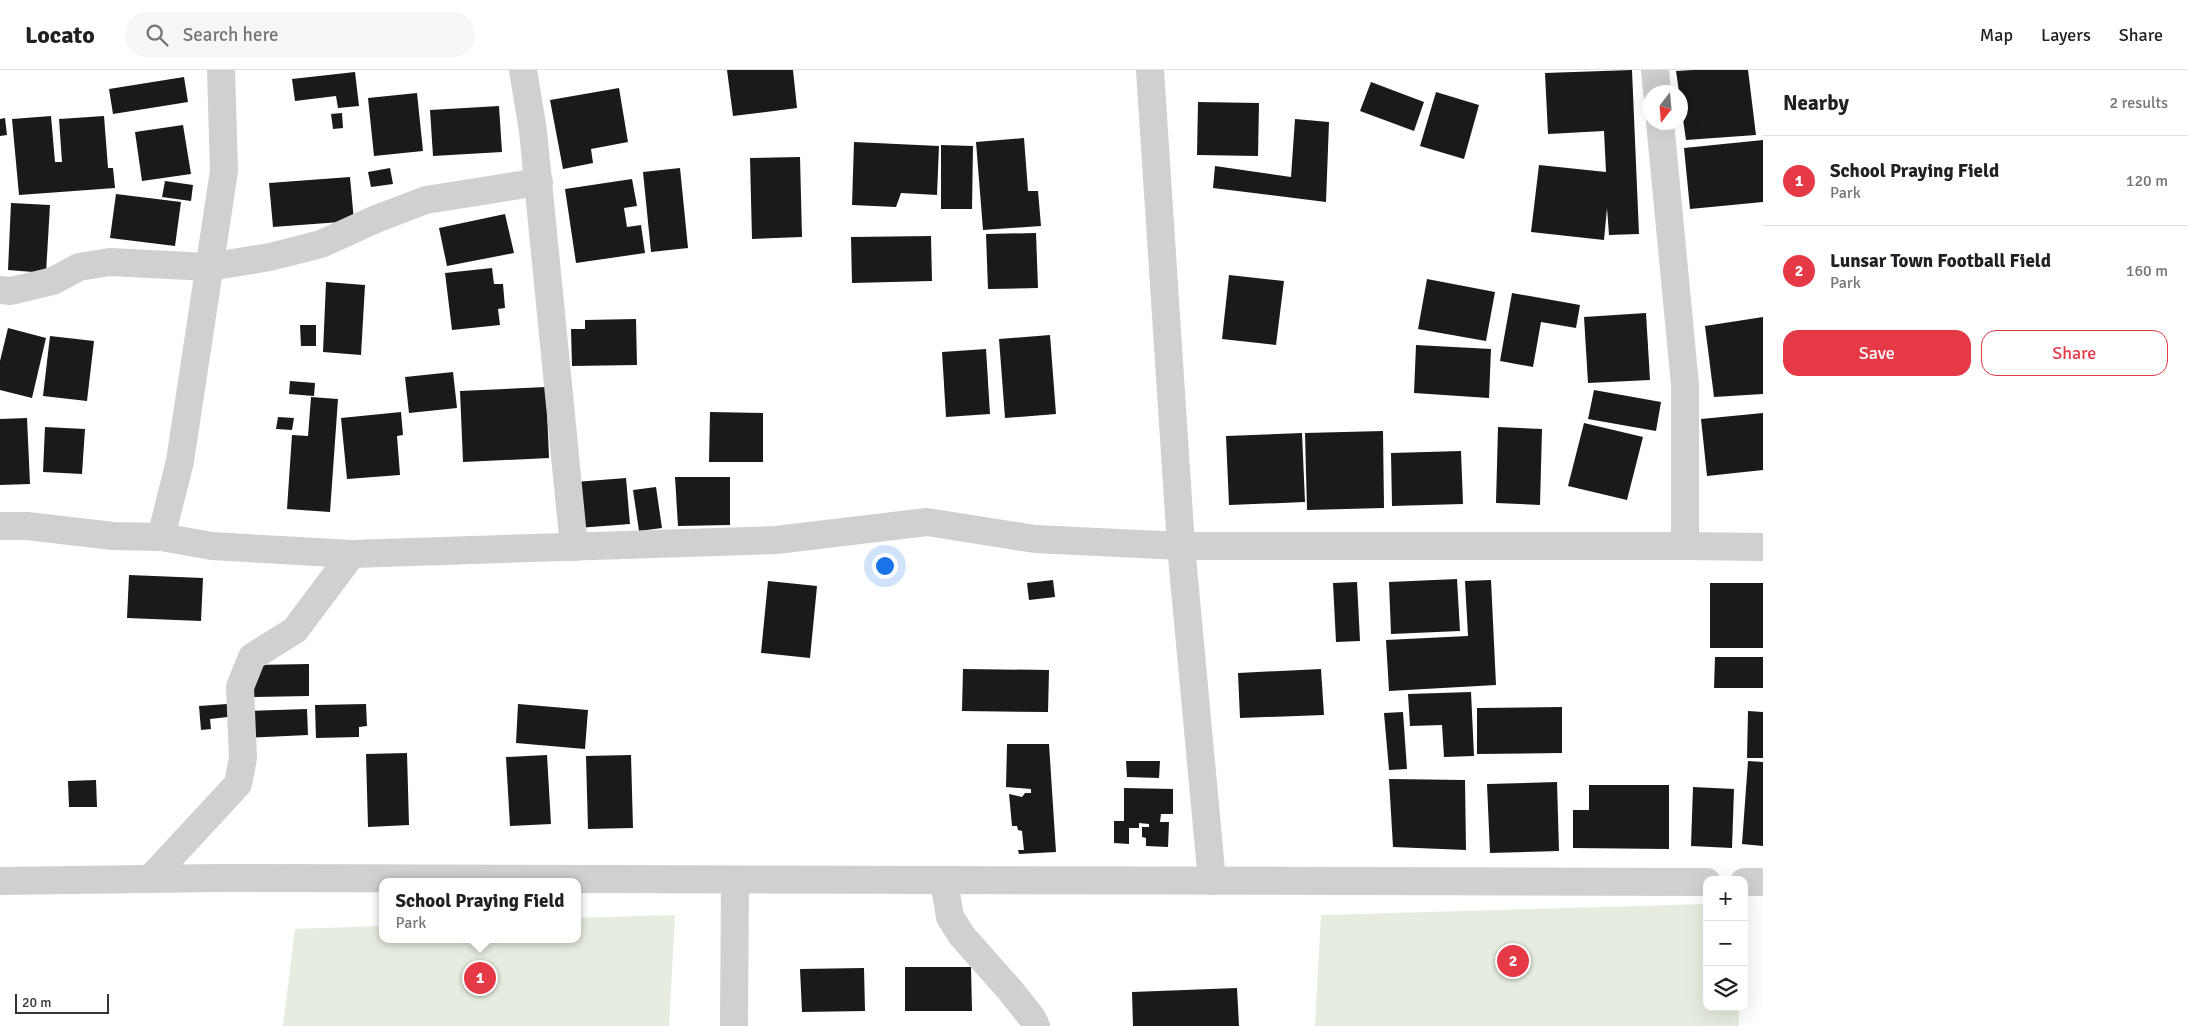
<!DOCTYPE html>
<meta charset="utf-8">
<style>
:root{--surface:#fff;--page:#f6f6f6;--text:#202124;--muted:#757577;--line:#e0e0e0;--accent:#e63946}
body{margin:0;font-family:Signika,sans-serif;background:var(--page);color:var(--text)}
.controls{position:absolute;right:15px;bottom:15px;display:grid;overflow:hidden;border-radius:10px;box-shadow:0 5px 20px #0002}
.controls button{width:45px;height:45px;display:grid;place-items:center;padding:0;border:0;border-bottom:1px solid var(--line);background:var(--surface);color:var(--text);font:25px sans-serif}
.compass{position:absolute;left:1643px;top:15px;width:45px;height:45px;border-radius:50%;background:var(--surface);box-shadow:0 5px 20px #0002;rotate:196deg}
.scale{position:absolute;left:15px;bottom:12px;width:94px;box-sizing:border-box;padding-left:5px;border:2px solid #333;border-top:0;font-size:14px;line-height:18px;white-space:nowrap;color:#333;-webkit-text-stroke:4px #fff;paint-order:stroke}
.you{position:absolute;left:884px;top:495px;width:18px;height:18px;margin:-12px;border:4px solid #fff;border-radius:50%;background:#1a73e8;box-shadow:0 0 0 8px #1a73e833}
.badge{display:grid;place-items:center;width:32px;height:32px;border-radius:50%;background:var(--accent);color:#fff;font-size:16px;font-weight:700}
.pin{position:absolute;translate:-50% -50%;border:2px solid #fff;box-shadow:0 1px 5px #0006}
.popup{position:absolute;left:379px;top:808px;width:202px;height:65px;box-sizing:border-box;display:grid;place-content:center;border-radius:10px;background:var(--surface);filter:drop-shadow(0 1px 4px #0005);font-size:16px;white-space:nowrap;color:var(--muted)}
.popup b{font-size:19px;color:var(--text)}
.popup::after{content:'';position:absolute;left:50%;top:100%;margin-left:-10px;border:10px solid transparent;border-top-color:var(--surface)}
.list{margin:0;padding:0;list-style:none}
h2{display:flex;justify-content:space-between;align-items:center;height:65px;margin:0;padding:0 20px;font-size:21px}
h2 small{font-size:16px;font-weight:400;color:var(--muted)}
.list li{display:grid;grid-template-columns:32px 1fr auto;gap:15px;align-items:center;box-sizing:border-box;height:90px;padding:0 20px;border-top:1px solid var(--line)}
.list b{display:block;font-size:19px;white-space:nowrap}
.list p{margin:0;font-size:16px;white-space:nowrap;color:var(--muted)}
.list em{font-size:16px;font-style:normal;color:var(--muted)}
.actions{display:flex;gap:10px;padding:15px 20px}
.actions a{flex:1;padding:11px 0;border:1px solid var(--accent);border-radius:15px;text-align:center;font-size:18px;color:var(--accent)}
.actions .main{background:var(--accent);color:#fff}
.icon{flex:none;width:28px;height:28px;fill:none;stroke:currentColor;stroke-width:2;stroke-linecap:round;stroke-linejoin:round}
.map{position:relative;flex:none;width:1763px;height:956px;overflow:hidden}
header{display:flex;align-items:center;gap:30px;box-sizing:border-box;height:70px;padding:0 25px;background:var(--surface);border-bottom:1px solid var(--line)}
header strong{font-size:24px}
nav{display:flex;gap:28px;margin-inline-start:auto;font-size:18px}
.search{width:350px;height:45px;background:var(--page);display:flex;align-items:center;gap:12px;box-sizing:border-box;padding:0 18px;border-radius:28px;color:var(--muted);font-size:19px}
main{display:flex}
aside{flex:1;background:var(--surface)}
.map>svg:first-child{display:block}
.green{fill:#e6ecdf}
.building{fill:#1a1a1a}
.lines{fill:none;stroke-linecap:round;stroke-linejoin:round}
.minor{stroke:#d0d0d0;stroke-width:28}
.tertiary{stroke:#d0d0d0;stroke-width:28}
</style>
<header>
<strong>Locato</strong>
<div class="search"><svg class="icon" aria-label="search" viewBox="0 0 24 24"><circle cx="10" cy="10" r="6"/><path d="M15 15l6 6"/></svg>Search here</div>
<nav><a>Map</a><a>Layers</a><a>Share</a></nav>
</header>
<main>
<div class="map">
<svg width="1763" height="956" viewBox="0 0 1763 956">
<rect width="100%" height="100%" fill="#fff"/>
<g class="green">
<polygon points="1707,834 1707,937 1739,937 1739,956 1315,956 1321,845"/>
<polygon points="675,845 669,956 283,956 295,859 382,856 382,869 578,869 578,848"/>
</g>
<g class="building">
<polygon points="727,0 793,0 797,38 733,46"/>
<polygon points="1632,0 1639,164 1609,165 1607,138 1604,170 1531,162 1539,95 1606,102 1604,61 1548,64 1545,3"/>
<polygon points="1693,0 1748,0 1756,65 1686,70 1676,1"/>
<polygon points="355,2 359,36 338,38 336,26 295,31 292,9"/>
<polygon points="184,7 188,32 113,44 109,19"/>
<polygon points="1371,12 1424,32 1414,61 1360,41"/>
<polygon points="619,18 628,72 591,79 593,93 563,99 550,30"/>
<polygon points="1436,22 1479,35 1464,89 1420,76"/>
<polygon points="417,23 423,81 374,86 368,28"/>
<polygon points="1198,32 1259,33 1258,86 1197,85"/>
<polygon points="499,36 502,82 433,86 430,40"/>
<polygon points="342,43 343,58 333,59 331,44"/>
<polygon points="51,46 55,92 62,92 59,49 104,46 108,98 113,98 115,118 19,125 12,49"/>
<polygon points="5,48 7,65 0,66 0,49"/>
<polygon points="1295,49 1329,52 1326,132 1213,118 1215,96 1291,107"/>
<polygon points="183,55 191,104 142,111 135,62"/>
<polygon points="1024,68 1028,121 1038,121 1041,156 983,160 976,72"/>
<polygon points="1763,70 1763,132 1690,139 1684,78"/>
<polygon points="854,72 939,76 937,125 901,123 896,137 852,135"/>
<polygon points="941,75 973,76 972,139 941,139"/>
<polygon points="800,87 802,167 752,169 750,88"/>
<polygon points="390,98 393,114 371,117 368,102"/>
<polygon points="680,98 688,178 651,182 643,102"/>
<polygon points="350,107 354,151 273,157 269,113"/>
<polygon points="632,109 637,136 624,138 627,157 641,155 645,183 576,193 565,119"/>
<polygon points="165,111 193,115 191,131 162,127"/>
<polygon points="116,124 181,132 175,176 110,168"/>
<polygon points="11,133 50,135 46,203 8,200"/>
<polygon points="505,144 514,183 447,196 439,158"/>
<polygon points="1036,163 1038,218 988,219 986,164"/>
<polygon points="931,166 932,211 852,213 851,167"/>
<polygon points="492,198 494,214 503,214 505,238 498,239 500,255 452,260 445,203"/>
<polygon points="1229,205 1284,211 1276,275 1222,269"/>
<polygon points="1427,209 1495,222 1486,271 1418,259"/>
<polygon points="326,212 365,215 361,285 323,282"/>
<polygon points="1512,223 1580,235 1576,258 1541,252 1533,297 1500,291"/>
<polygon points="1646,243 1650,310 1588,313 1584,247"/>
<polygon points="1763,247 1763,324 1714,327 1705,256"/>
<polygon points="636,249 637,295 572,296 571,259 585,259 585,250"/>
<polygon points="300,255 316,255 316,276 301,276"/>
<polygon points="8,258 46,268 32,328 0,320 0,291"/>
<polygon points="1050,265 1056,344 1005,348 999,269"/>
<polygon points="50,266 94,271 87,331 43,326"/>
<polygon points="1416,275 1491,279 1489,328 1414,323"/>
<polygon points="986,279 990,344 946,347 942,282"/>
<polygon points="453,302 457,338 409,343 405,307"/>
<polygon points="290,311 315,313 314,326 289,324"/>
<polygon points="546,317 549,388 463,392 460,321"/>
<polygon points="1594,320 1661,332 1656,361 1588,349"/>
<polygon points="311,327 338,329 330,442 287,439 292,365 308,366"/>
<polygon points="401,342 403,365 397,366 400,405 347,409 341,348"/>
<polygon points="710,342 763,343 763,392 709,392"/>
<polygon points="1763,343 1763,400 1707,406 1701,349"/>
<polygon points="278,347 294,348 292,360 276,359"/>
<polygon points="27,348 30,414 0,415 0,349"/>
<polygon points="1584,353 1643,367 1627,430 1568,416"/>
<polygon points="45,357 85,359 82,404 43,402"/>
<polygon points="1498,357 1542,359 1540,435 1496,433"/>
<polygon points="1383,361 1384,438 1307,440 1305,363"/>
<polygon points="1302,363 1305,432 1229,435 1226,366"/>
<polygon points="1461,381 1463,434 1392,436 1391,383"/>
<polygon points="675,407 730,407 730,455 678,456"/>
<polygon points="626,408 630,454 578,458 575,412"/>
<polygon points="656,417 662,458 639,461 633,420"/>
<polygon points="129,505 203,508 201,551 127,548"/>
<polygon points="1457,509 1460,561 1391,564 1389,512"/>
<polygon points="1053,510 1055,527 1029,530 1027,513"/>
<polygon points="1491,510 1496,615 1389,621 1386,570 1468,566 1465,511"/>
<polygon points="768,511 817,516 810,588 761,583"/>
<polygon points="1357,512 1360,571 1336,572 1333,513"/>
<rect x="1710" y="513" width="53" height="65"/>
<polygon points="1715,587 1763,587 1763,618 1714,618"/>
<polygon points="309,594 309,626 254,627 253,595"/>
<polygon points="963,599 1049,600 1048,642 962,641"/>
<polygon points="1321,599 1324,645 1240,648 1238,603"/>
<polygon points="1471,622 1474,686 1444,687 1442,655 1410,656 1408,624"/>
<polygon points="227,634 228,647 210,649 211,659 201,660 199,636"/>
<polygon points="366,634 367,656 359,657 359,667 316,668 315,635"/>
<polygon points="518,634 588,640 585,679 516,673"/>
<polygon points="1562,637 1562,683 1477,684 1477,638"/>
<polygon points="307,639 308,665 245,668 244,641"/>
<polygon points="1748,641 1763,642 1763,688 1747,688"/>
<polygon points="1403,642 1407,699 1389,700 1384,643"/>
<polygon points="1007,674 1049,674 1056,782 1019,784 1018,780 1024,780 1022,761 1018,760 1017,756 1012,756 1009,724 1022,727 1025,723 1031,723 1031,719 1006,717"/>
<polygon points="407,683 409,755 368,757 366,684"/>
<polygon points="547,685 551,754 510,756 506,687"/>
<polygon points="631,685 633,758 588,759 586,686"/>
<polygon points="1126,691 1160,691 1159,708 1127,707"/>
<polygon points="1748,691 1763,692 1763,776 1742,774"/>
<polygon points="1389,709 1465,710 1466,780 1393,777"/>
<polygon points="96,710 97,737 69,737 68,711"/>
<polygon points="1557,712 1559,781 1490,783 1487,714"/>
<polygon points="1589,715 1669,715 1669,779 1573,778 1573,740 1589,740"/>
<polygon points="1693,717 1734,719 1732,778 1691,776"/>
<polygon points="1124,718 1173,719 1173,744 1161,744 1160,752 1169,752 1168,777 1146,776 1146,768 1142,767 1142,757 1149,757 1149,754 1139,753 1139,758 1129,758 1129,774 1114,773 1114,751 1124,751"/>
<polygon points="905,897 971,897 972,941 905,941"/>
<polygon points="864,898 865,941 802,942 800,899"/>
<polygon points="1237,918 1239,956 1133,956 1132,922"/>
</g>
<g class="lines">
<g class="minor">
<polyline points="523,0 533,61 574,477"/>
<polyline points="1150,0 1181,476 1212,811"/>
<polyline points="1655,0 1657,22"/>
<polyline points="1660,52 1685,315 1685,476"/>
<polyline points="0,220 11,221 53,211 79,197 110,192 209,197 270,187 321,174 376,149 426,130 539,112"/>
<polyline points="0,456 27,456 113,466 161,467 212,476 352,484 776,470 927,452 1035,469 1181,476 1685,476 1763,477"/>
<polyline points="161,467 180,391 224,101 221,0"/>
<polyline points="150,809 238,714 243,688 240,617 252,587 295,560 352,484"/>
<polyline points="944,811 950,847 962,866 1010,920 1032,948 1036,956"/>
<polyline points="734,956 735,810"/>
</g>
<g class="tertiary">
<polyline points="0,811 218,808 1707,812"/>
<polyline points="1744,812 1763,812"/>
</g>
</g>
</svg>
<div class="controls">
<button>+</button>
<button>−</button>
<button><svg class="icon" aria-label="layers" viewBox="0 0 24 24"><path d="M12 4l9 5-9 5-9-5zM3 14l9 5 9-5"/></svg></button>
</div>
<svg class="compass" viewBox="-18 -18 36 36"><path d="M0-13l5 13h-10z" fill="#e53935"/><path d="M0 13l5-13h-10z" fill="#757577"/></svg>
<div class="scale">20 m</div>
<div class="you"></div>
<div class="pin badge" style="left:480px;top:908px">1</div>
<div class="popup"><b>School Praying Field</b>Park</div>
<div class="pin badge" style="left:1513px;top:891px">2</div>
</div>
<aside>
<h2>Nearby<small>2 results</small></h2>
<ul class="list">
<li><span class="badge">1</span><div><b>School Praying Field</b><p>Park</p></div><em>120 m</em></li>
<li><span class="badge">2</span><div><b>Lunsar Town Football Field</b><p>Park</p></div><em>160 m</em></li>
</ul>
<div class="actions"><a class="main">Save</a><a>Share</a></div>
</aside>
</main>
